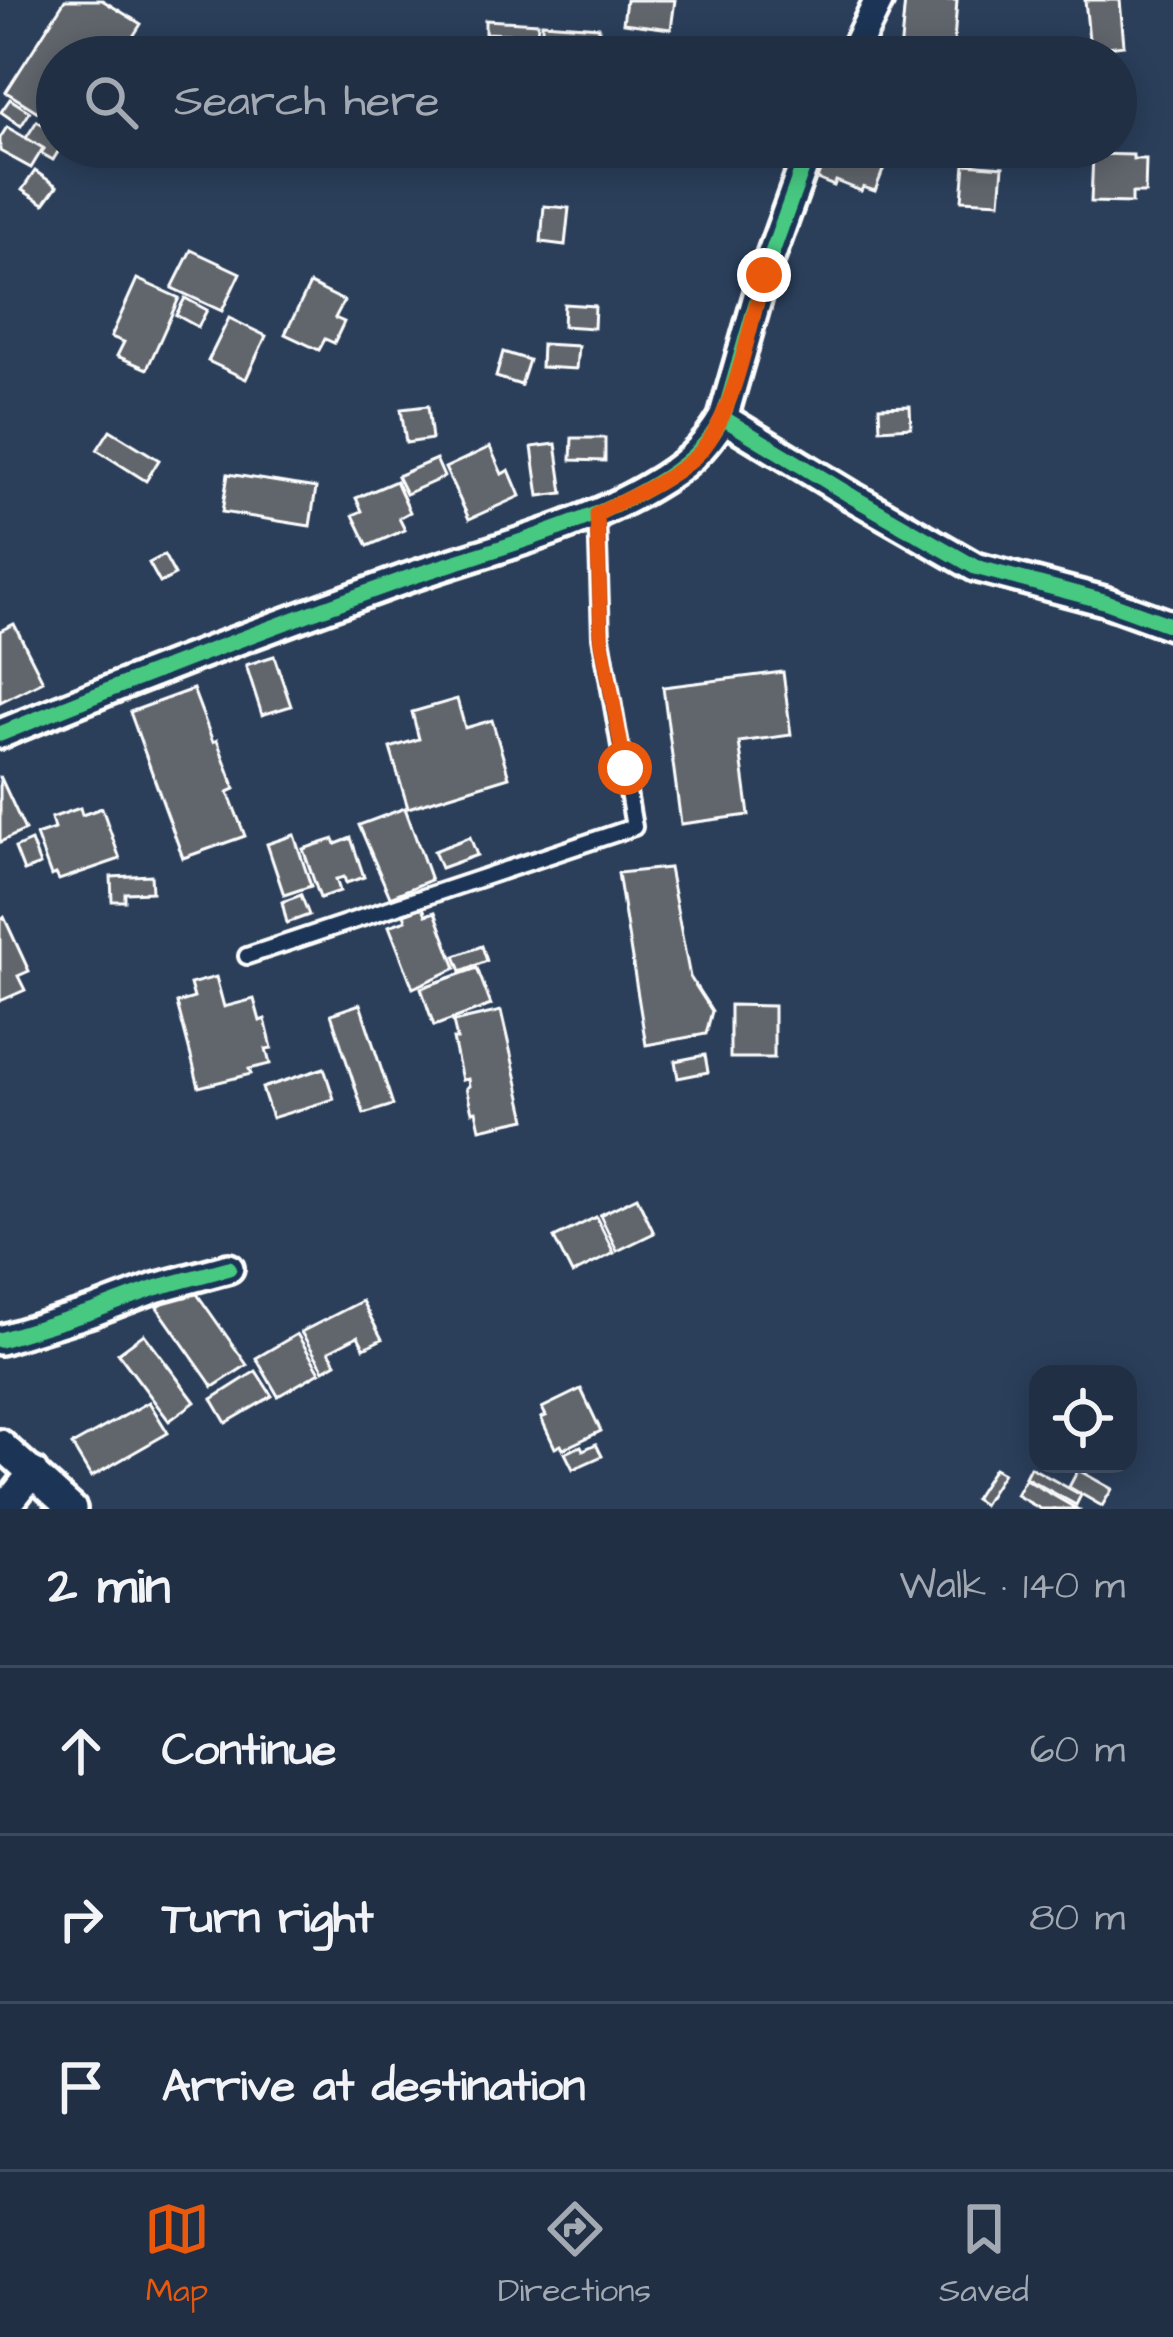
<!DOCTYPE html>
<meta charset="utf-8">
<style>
:root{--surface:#202f44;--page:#2d3b4f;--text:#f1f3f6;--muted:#a2a9b2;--line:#3d4a5d;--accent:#ea580c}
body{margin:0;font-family:"Architects Daughter",sans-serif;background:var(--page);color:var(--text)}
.controls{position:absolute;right:36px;bottom:36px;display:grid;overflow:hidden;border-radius:24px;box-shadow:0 6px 30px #0003}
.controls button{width:108px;height:108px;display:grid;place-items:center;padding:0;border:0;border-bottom:3px solid var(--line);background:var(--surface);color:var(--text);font:60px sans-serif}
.stop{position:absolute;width:36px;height:36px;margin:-27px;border:9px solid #ea580c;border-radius:50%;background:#fff}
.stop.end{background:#ea580c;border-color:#fff;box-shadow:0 3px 12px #0008}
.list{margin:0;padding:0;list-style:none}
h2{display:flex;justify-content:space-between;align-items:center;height:156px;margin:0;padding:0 48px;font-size:51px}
h2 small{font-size:39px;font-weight:400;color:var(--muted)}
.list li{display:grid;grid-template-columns:78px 1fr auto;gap:36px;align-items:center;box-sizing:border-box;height:168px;padding:0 48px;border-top:3px solid var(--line)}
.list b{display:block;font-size:45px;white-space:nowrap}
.list em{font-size:39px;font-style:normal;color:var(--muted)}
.icon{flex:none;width:66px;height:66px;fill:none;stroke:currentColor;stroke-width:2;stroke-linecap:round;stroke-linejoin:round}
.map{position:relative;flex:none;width:1173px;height:1509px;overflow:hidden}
.search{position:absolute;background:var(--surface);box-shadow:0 6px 30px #0003;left:36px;right:36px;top:36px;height:132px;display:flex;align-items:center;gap:30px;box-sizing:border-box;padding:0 42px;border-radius:66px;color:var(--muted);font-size:45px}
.sheet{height:660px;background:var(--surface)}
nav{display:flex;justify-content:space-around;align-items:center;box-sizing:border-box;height:168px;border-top:3px solid var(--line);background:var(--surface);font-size:33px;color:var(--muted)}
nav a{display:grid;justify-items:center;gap:6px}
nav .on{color:var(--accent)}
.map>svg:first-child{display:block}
.building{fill:#61666c;stroke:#fff;stroke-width:3}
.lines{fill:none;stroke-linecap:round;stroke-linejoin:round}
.lane-casing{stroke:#fff;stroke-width:22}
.street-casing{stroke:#fff;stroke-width:36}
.lane{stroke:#1d3557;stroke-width:14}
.street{stroke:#1d3557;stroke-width:27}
.cycleway-casing{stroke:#1d3557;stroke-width:22}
.cycleway{stroke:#46c982;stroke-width:15}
.route{stroke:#ea580c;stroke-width:15}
</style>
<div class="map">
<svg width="1173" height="1509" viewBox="0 0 1173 1509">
<rect width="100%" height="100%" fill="#2b3f5b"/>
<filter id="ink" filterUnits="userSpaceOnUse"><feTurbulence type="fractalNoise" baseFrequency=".00833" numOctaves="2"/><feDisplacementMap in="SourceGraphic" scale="24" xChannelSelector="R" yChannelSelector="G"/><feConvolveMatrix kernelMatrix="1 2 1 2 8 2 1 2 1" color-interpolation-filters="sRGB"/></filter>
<g filter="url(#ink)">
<g class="building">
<polygon points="65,0 102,0 141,24 120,57 93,40 82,57 57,57 57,124 6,92"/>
<polygon points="626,0 675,0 671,29 623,23"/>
<polygon points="905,0 957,0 953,57 900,54"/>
<polygon points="1085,0 1120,0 1124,45 1090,49"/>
<polygon points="485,20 538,23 537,35 485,33"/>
<polygon points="542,23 599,27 598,44 542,40"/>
<polygon points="10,99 30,112 21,126 1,112"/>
<polygon points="37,121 57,134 57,147 61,147 53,160 41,153 44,149 26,138"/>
<polygon points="7,127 43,148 31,168 0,151 0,138"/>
<polygon points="840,147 892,147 875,191 863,187 861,191 836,181 834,186 817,179 829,148 838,152"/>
<polygon points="1093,154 1133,155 1133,159 1146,159 1145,193 1132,193 1132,203 1091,202"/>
<polygon points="965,164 1003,167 1000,202 962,200"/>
<polygon points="35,171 57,186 44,204 22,190"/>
<polygon points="544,206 569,208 565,245 541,242"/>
<polygon points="191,250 240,273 222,311 172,288"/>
<polygon points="137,279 179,298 147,369 117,356 124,342 111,337"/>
<polygon points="310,284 344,301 335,318 344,322 334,343 325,339 319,350 285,334"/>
<polygon points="185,298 207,310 198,327 176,315"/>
<polygon points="564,304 595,306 594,328 563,326"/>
<polygon points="229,318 266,336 246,379 208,361"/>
<polygon points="542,344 578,346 576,369 541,367"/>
<polygon points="503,352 529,360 521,385 496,377"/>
<polygon points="428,406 432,439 406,443 401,409"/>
<polygon points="910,406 911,427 880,429 879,407"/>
<polygon points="110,430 159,460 146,481 97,450"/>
<polygon points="572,438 605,438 605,461 571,460"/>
<polygon points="556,444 563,493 539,496 532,447"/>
<polygon points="490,447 502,474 509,470 520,496 469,519 445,468"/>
<polygon points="436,459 444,477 406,494 397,476"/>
<polygon points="228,474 316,488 310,526 222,512"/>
<polygon points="396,481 410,512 399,518 405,530 368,546 353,515 362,511 356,498"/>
<polygon points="164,555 175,575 160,583 149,563"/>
<polygon points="14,624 43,681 0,702 0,631"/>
<polygon points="274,656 291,706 262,715 246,665"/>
<polygon points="783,672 791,735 739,742 749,815 681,824 663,687"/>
<polygon points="193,689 213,742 217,740 235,789 228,792 245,836 183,858 130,712"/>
<polygon points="457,699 465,728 492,720 509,777 408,808 390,748 419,739 412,712"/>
<polygon points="0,776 25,830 0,842"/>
<polygon points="80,808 82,815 102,808 120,859 59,880 56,874 51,876 36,835 54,829 51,818"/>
<polygon points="405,808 431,880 390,897 359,825"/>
<polygon points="294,835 311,886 284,895 267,844"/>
<polygon points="470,837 477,855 441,868 434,851"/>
<polygon points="351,838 364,877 346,883 344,877 336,879 340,891 320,898 303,849 334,839 336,844"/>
<polygon points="31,841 40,865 24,871 15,848"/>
<polygon points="669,868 690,977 712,1011 706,1034 646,1045 618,873"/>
<polygon points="151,875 152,892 125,893 125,901 112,901 111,877"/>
<polygon points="301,895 309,915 287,923 282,902"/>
<polygon points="423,907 426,915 435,912 456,968 413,988 389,926 406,920 404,914"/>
<polygon points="4,917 29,971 18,976 25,990 0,1001 0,919"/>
<polygon points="482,946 487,961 461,971 455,956"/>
<polygon points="477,968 491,1005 434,1026 421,988"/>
<polygon points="216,977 224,1007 254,999 260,1021 265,1019 272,1048 266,1049 270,1064 249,1069 251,1074 199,1087 177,1003 194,998 190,984"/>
<polygon points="360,1004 393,1105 364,1114 331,1014"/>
<polygon points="730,1005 774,1006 774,1058 730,1058"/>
<polygon points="501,1011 526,1119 480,1129 476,1111 472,1112 466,1088 469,1086 468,1079 462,1080 453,1039 457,1039 453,1022"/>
<polygon points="705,1055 708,1072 678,1078 675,1061"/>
<polygon points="324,1068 334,1099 272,1118 262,1088"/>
<polygon points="637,1197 654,1233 617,1251 600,1215"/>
<polygon points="596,1217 614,1253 572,1274 554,1238"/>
<polygon points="190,1284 247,1365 213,1387 157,1307"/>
<polygon points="362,1301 382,1339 364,1348 358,1336 329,1351 336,1363 324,1370 301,1332"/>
<polygon points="144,1334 195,1402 169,1421 118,1353"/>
<polygon points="297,1334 320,1372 278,1396 256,1358"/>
<polygon points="256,1371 272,1396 226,1423 212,1399"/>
<polygon points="581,1389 601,1431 563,1449 561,1445 555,1448 541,1418 546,1416 542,1408"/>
<polygon points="149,1402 168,1433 91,1477 72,1445"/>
<polygon points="596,1444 602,1456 573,1469 565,1453 581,1446 583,1450"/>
<polygon points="1030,1467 1081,1495 1076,1505 1025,1477"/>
<polygon points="994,1468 1003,1473 983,1505 974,1499"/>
<polygon points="1078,1470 1112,1489 1102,1506 1069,1487"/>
<polygon points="1025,1479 1077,1509 1041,1509 1016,1495"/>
</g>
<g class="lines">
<g class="lane-casing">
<polyline id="lane" points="247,956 634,827 601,637 597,514"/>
</g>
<g class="street-casing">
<g id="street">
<polyline points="851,57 879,0"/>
<polyline points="723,418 853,497 975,567 1104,601 1173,626"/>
<path d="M 0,734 C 133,679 267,628 402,580 C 481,552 580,529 651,486 C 682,468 705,449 723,418 L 764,275 L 810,147"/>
<polyline points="0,1340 94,1311 155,1288 229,1268"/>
<polyline points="0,1444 72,1509"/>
<polyline points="4,1509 33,1472"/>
</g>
</g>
<use href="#lane" class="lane"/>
<use href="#street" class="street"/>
<g class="cycleway-casing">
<g id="cycleway">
<polyline points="723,418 853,497 975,567 1104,601 1173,626"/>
<path d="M 0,734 C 133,679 267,628 402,580 C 481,552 580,529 651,486 C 682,468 705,449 723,418 L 764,275 L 810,147"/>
<polyline points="0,1340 94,1311 155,1288 229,1268"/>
</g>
</g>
<use href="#cycleway" class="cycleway"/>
</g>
</g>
<g class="lines" filter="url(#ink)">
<path class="route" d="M 625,768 L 601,637 L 597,514 C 630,497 667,482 695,457 C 734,422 749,326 764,275"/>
</g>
</svg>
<div class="controls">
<button><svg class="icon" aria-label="locate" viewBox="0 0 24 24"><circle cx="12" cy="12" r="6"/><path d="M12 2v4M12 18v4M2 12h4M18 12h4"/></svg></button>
</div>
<div class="stop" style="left:625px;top:768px"></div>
<div class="stop end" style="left:764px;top:275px"></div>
<div class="search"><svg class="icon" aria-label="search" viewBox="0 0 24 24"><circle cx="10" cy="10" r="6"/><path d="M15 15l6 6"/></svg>Search here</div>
</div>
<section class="sheet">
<h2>2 min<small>Walk · 140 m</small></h2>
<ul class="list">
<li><svg class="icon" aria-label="ahead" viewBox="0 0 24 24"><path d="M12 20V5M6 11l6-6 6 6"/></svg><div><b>Continue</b></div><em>60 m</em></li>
<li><svg class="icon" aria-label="right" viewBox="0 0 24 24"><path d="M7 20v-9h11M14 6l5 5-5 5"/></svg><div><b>Turn right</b></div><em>80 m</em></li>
<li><svg class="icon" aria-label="arrive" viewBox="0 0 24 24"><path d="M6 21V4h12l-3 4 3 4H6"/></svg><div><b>Arrive at destination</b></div></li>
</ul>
</section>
<nav>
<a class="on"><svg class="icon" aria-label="map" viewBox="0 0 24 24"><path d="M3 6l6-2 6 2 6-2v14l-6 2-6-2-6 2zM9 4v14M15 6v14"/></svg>Map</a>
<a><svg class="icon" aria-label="directions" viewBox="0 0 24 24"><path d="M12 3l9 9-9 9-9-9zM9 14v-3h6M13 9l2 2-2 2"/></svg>Directions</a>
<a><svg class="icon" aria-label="saved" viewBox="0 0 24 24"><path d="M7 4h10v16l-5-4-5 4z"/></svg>Saved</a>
</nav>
